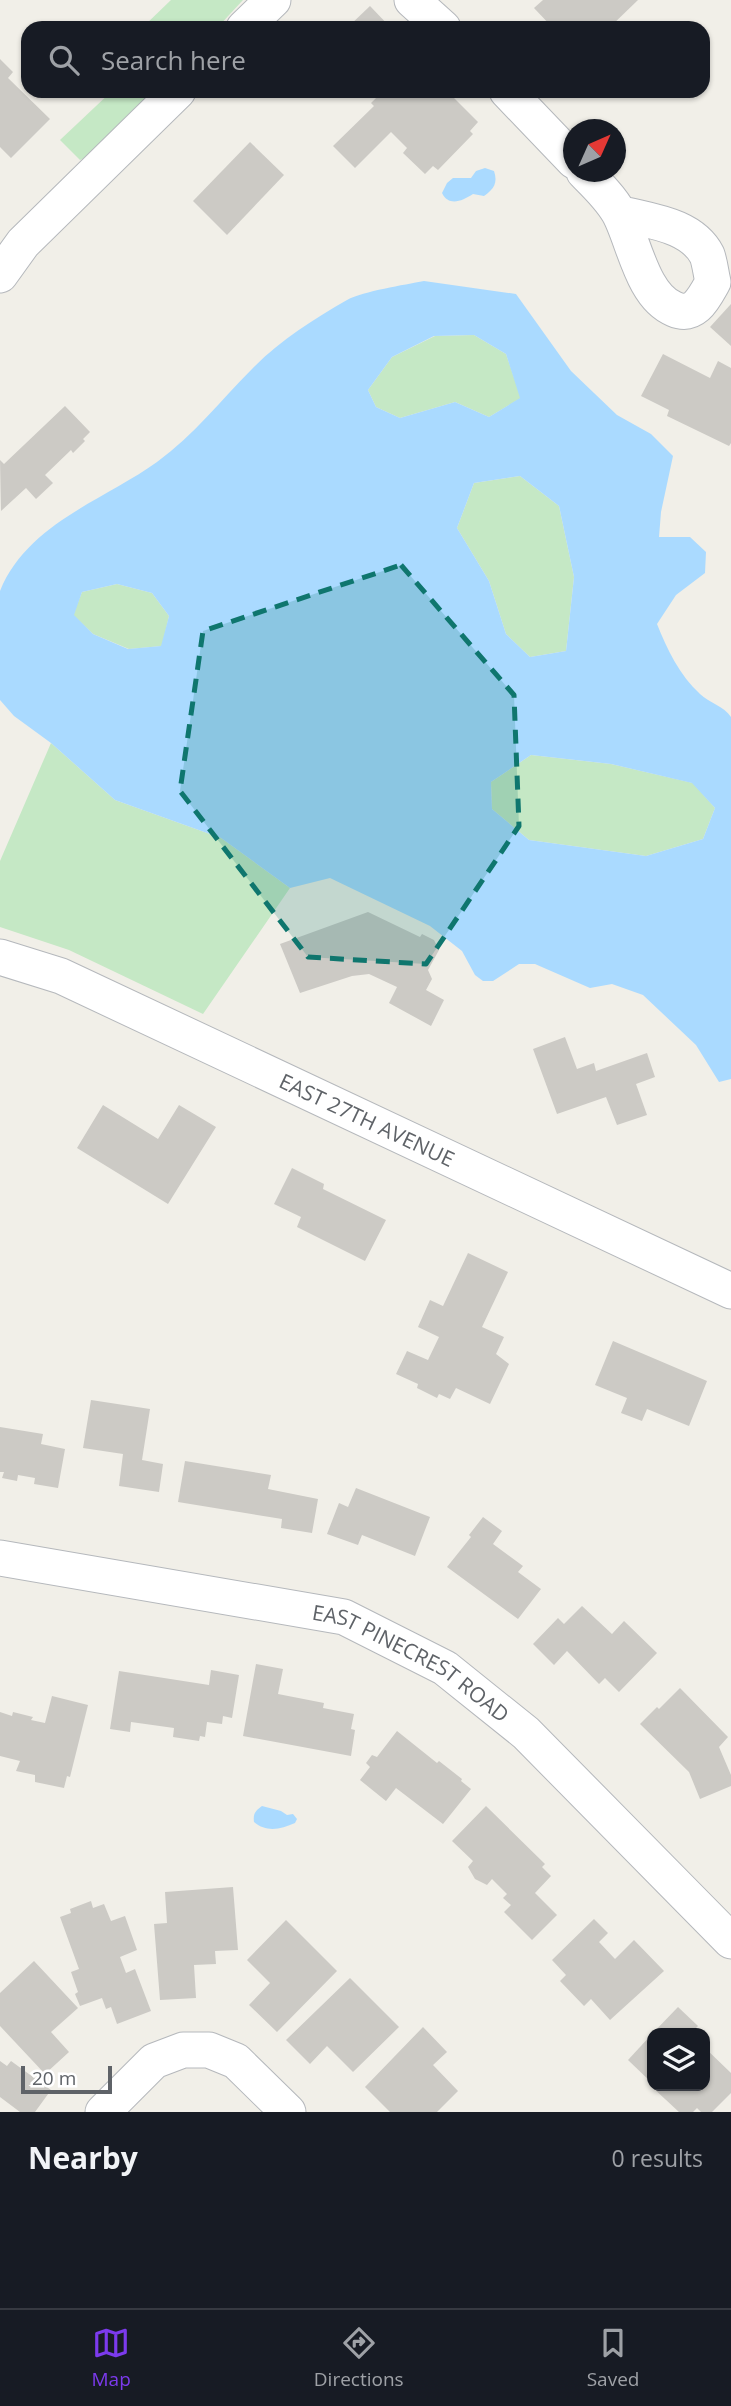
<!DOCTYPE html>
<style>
:root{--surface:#171b24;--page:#20242c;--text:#f1f3f6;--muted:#9ea1a6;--line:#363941;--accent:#7c3aed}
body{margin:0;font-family:"Open Sans",sans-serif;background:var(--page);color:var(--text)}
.controls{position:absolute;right:21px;bottom:21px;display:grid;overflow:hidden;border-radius:14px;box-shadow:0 2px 5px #0004}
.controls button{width:63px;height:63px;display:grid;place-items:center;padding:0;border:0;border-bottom:2px solid var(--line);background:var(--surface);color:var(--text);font:35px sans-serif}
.compass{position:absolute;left:563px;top:119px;width:63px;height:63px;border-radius:50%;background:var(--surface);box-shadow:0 2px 5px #0004;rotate:45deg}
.scale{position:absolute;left:21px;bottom:18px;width:91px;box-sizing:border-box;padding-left:7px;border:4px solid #5f6368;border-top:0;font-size:19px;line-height:24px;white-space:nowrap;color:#5f6368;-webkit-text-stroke:5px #fff;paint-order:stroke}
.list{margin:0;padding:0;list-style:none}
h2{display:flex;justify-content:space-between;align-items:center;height:91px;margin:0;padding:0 28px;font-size:30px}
h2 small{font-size:23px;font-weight:400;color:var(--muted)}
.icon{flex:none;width:38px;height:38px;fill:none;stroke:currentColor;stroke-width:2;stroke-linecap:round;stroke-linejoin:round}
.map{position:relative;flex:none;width:731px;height:2112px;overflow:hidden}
.search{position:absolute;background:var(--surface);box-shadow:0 2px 5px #0004;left:21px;right:21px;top:21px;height:77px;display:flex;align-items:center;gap:18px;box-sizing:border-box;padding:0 24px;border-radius:21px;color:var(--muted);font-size:26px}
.sheet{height:196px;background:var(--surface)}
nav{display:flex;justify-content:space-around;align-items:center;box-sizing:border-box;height:98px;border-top:2px solid var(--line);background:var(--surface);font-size:19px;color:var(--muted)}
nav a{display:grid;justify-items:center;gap:4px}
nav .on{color:var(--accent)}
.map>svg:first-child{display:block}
.green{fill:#c5e8c5}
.water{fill:#aadaff;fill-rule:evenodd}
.building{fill:#cccac5}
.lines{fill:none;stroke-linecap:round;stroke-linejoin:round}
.minor-casing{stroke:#b5b8bc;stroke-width:37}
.minor{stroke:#fff;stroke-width:35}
.marked{fill:#0f766e;fill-opacity:0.2;stroke:#0f766e;stroke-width:5;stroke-dasharray:14 9;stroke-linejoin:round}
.labels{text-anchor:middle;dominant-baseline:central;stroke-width:5;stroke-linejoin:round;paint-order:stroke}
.street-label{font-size:21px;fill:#5f6368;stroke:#fff}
</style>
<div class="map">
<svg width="731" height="2112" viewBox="0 0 731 2112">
<rect width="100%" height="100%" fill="#f1efe8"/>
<g class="green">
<polygon points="171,0 243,0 217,28 142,28"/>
<polygon points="112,91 158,91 101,151 80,160 60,140"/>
<polygon points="474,335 506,354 521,398 489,417 455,402 400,418 376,407 368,390 392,357 435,336"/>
<polygon points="520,476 559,506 574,577 566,651 530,657 506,634 489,581 457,528 474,483"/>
<polygon points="117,584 152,593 169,616 162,646 129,649 93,634 73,615 82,592"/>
<polygon points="51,743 115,800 221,838 290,888 203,1014 69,950 0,927 0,861"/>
<polygon points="531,755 611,764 693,783 715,808 703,839 646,856 529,840 492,809 491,782"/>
</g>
<g class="water">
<path d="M 485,168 L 494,171 C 498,183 494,189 484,196 L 473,194 C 462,201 449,207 442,193 L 447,183 L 453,178 L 471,178 L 476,171 Z"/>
<path d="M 424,281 L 516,294 L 571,371 L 617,415 L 651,434 L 673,456 L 661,512 L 659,537 L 690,537 L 706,552 L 705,573 L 676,595 L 657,624 C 667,649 680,676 700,694 C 709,703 724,706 731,717 L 731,1079 L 719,1082 L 696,1045 L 643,995 L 612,984 L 590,988 L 535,964 L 519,964 L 493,981 L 483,981 L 475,975 L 462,951 L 430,926 L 330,878 L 290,888 L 221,838 L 115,800 L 51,743 L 14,716 L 0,700 L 0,591 C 27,524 104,500 157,462 C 194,435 221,400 252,369 C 279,341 314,319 347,300 C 364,291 404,285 424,281 ZM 474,335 L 506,354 L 520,398 L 489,417 L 455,402 L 400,418 L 376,407 L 368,390 L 392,357 L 434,336 ZM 520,476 L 559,506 L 574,577 L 566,651 L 530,657 L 506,634 L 489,581 L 457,528 L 474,483 ZM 117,584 L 152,593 L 169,616 L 161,646 L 128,649 L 93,634 L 74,615 L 82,592 ZM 531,755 L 611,764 L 692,783 L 715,808 L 703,839 L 646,856 L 529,840 L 492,809 L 491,782 Z"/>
<path d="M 262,1806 L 281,1811 L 287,1815 L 293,1814 L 297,1819 L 295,1823 C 281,1829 267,1833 254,1822 C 253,1814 255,1811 262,1806 Z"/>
</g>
<g class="building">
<polygon points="543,0 638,0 609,28 553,28 534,8"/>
<polygon points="370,6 391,28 347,28"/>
<polygon points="0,59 13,72 8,78 50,119 11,158 0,147"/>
<polygon points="383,91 447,91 478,122 470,131 473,134 438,170 433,166 425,174 403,153 407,148 391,132 355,168 333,146 374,106 371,103"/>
<polygon points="250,142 284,175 227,235 193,201"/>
<polygon points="731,304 731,346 710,327"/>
<polygon points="663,354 710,378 718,361 731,368 731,443 729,446 667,416 669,410 641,396"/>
<polygon points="65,406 90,432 83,439 85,441 73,453 71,450 45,475 53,483 36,499 26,488 1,511 0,460 4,464"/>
<polygon points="368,912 420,937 422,934 434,940 439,950 428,970 432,979 426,990 444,1000 431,1026 389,1003 397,987 369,974 352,976 300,993 280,944"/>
<polygon points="565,1037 577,1069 594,1063 596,1071 647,1053 655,1077 636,1084 647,1115 617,1125 606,1097 557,1114 533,1049"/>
<polygon points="103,1105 158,1139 179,1105 216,1127 168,1204 77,1148"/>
<polygon points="292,1168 324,1184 323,1189 386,1220 365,1261 297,1227 301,1217 274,1204"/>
<polygon points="468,1253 508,1272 482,1327 504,1337 496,1354 509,1364 490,1404 456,1388 450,1399 439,1394 437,1398 417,1388 418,1384 396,1374 407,1351 428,1360 439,1337 418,1327 430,1300 443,1306"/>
<polygon points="613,1341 707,1381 689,1426 647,1409 642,1421 621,1413 627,1398 595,1385"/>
<polygon points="91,1400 150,1409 142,1460 163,1464 159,1492 119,1486 123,1454 83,1448"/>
<polygon points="0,1427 43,1434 41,1444 65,1449 58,1488 34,1484 35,1478 18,1475 17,1481 2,1478 4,1472 0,1472"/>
<polygon points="185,1461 271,1475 268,1489 318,1499 312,1533 281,1528 282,1519 178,1502"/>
<polygon points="356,1488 430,1517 415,1556 362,1535 358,1545 327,1534 339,1503 348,1507"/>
<polygon points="483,1517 502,1531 493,1544 523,1566 518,1572 541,1589 518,1619 447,1567 471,1537 469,1535"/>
<polygon points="582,1606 612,1634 624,1621 657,1653 619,1692 605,1678 599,1684 567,1651 554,1665 533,1644 558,1618 564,1624"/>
<polygon points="256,1664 283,1669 278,1694 324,1703 323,1708 354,1714 351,1729 355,1730 351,1756 243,1736"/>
<polygon points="211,1670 239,1675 232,1718 223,1716 222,1724 207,1722 205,1737 200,1736 199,1741 173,1737 174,1728 131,1722 130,1732 110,1729 119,1671 209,1685"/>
<polygon points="680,1688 728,1737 719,1747 731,1775 731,1786 700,1799 689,1772 640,1724 657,1707 659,1709"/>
<polygon points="52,1696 88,1705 70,1777 67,1776 64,1788 35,1782 35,1775 16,1771 20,1761 0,1756 0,1712 12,1716 13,1712 33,1717 31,1720 45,1723"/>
<polygon points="397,1731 437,1763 439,1761 462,1779 461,1781 471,1789 443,1824 396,1788 386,1801 360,1780 370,1767 366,1763 372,1755 377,1757"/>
<polygon points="486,1806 545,1864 542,1867 551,1876 535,1893 557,1915 532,1940 504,1912 511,1905 503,1898 507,1894 492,1879 487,1885 475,1879 468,1867 473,1861 452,1841"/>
<polygon points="233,1887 238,1950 215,1951 216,1964 194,1965 196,1998 160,2000 154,1924 167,1923 165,1892"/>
<polygon points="91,1901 93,1908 104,1904 111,1921 125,1916 137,1950 120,1957 126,1973 135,1969 151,2011 117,2024 111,2007 106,2009 102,1998 80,2006 75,1994 78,1992 71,1972 79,1969 60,1917 71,1913 70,1909"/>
<polygon points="594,1919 608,1933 599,1942 615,1959 634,1940 664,1971 610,2020 591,1999 584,2006 560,1981 566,1975 552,1960"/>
<polygon points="286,1920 337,1971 277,2032 249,2005 270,1983 247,1960"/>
<polygon points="34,1961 78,2008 51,2032 69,2052 45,2074 0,2026 0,1993"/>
<polygon points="350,1978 399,2027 353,2072 327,2046 310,2064 286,2040"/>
<polygon points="678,2007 698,2026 691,2033 653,2033"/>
<polygon points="423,2027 447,2052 433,2065 458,2091 437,2112 390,2112 365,2087"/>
<polygon points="652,2034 652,2083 628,2060"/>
<polygon points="705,2048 731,2073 731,2093 712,2112 701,2112 697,2108 693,2112 679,2112 651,2086 705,2086"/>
<polygon points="0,2061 7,2066 11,2061 51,2090 35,2112 20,2112 0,2097"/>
</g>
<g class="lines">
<g class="minor-casing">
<g id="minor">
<polyline points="412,0 443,28"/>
<polyline points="244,28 273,0"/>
<polyline points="507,91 574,161"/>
<path d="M 584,172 C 596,184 610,197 619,213 C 634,241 642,296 674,309 C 695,318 704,298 713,282 C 711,274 710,263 707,255 C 691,224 648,221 619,213"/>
<polyline points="0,275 23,243 178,91"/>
<path id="s1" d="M 0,957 L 61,976 L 731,1291"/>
<path id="s2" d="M 0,1558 L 344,1617 L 445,1668 L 526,1733 L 731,1941"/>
<polyline points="103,2112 154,2061 183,2050 209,2050 236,2061 288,2112"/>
</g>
</g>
<use href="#minor" class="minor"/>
</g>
<path class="marked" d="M 401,565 L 514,695 L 519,826 L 426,964 L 308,957 L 180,791 L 203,631 Z"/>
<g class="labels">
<g class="street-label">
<text stroke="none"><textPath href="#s1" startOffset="402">EAST 27TH AVENUE</textPath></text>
<text stroke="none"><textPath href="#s2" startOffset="429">EAST PINECREST ROAD</textPath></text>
</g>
</g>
</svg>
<div class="controls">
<button><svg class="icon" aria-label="layers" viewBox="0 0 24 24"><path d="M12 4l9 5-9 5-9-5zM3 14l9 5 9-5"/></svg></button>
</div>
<svg class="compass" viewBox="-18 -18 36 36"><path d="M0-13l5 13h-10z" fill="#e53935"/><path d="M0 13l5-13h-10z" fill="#9ea1a6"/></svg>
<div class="scale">20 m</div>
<div class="search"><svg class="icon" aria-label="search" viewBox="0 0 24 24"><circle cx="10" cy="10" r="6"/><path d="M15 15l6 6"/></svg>Search here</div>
</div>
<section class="sheet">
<h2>Nearby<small>0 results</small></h2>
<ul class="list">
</ul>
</section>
<nav>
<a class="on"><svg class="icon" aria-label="map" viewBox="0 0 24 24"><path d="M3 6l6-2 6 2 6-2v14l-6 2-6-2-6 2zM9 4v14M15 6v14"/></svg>Map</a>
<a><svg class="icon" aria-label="directions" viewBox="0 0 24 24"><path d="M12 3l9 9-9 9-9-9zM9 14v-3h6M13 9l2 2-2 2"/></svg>Directions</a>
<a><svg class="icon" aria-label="saved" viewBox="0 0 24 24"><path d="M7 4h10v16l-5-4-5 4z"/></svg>Saved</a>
</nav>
